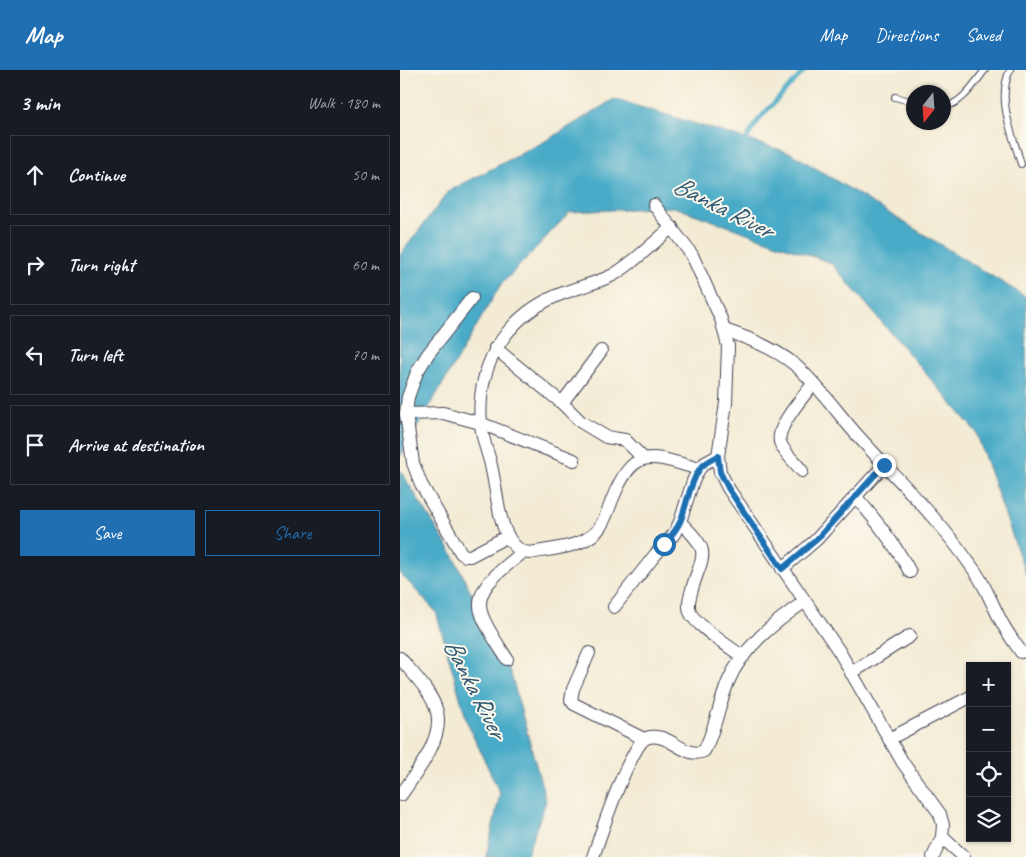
<!DOCTYPE html>
<meta charset="utf-8">
<style>
:root{--surface:#171b24;--page:#20242c;--text:#f1f3f6;--muted:#9ea1a6;--line:#363941;--accent:#1f6fb2}
body{margin:0;font-family:Caveat,sans-serif;background:var(--page);color:var(--text)}
.controls{position:absolute;right:15px;bottom:15px;display:grid;overflow:hidden;border-radius:0px;box-shadow:0 1px 4px #0004}
.controls button{width:45px;height:45px;display:grid;place-items:center;padding:0;border:0;border-bottom:1px solid var(--line);background:var(--surface);color:var(--text);font:25px sans-serif}
.compass{position:absolute;left:506px;top:15px;width:45px;height:45px;border-radius:50%;background:var(--surface);box-shadow:0 1px 4px #0004;rotate:197deg}
.stop{position:absolute;width:15px;height:15px;margin:-11px;border:4px solid #1f6fb2;border-radius:50%;background:#fff}
.stop.end{background:#1f6fb2;border-color:#fff;box-shadow:0 1px 5px #0008}
.list{margin:0;padding:0;list-style:none}
h2{display:flex;justify-content:space-between;align-items:center;height:65px;margin:0;padding:0 20px;font-size:21px}
h2 small{font-size:16px;font-weight:400;color:var(--muted)}
.list li{display:grid;grid-template-columns:32px 1fr auto;gap:15px;align-items:center;box-sizing:border-box;height:80px;margin:0 10px 10px;padding:0 10px;border:1px solid var(--line);border-radius:0px}
.list b{display:block;font-size:19px;white-space:nowrap}
.list em{font-size:16px;font-style:normal;color:var(--muted)}
.actions{display:flex;gap:10px;padding:15px 20px}
.actions a{flex:1;padding:11px 0;border:1px solid var(--accent);border-radius:0px;text-align:center;font-size:18px;color:var(--accent)}
.actions .main{background:var(--accent);color:#fff}
.icon{flex:none;width:28px;height:28px;fill:none;stroke:currentColor;stroke-width:2;stroke-linecap:round;stroke-linejoin:round}
.map{position:relative;flex:none;width:626px;height:787px;overflow:hidden}
header{display:flex;align-items:center;gap:30px;box-sizing:border-box;height:70px;padding:0 25px;background:var(--accent);color:#fff}
header strong{font-size:24px}
nav{display:flex;gap:28px;margin-inline-start:auto;font-size:18px}
main{display:flex}
aside{flex:1;background:var(--surface)}
.map>svg:first-child{display:block}
.water{fill:#48abc7;stroke:#356681}
.lines{fill:none;stroke-linecap:round;stroke-linejoin:round}
.stream{stroke:#48abc7;stroke-width:4.5}
.lane-casing{stroke:#414052;stroke-width:8}
.street-casing{stroke:#414052;stroke-width:14}
.lane{stroke:#fff;stroke-width:6}
.street{stroke:#fff;stroke-width:12}
.route{stroke:#1f6fb2;stroke-width:6}
.labels{text-anchor:middle;dominant-baseline:central;stroke-width:4;stroke-linejoin:round;paint-order:stroke}
.water-label{font-size:26px;font-style:italic;fill:#315973;stroke:#fbf7ec}
</style>
<header>
<strong>Map</strong>
<nav><a>Map</a><a>Directions</a><a>Saved</a></nav>
</header>
<main>
<aside>
<h2>3 min<small>Walk · 180 m</small></h2>
<ul class="list">
<li><svg class="icon" aria-label="ahead" viewBox="0 0 24 24"><path d="M12 20V5M6 11l6-6 6 6"/></svg><div><b>Continue</b></div><em>50 m</em></li>
<li><svg class="icon" aria-label="right" viewBox="0 0 24 24"><path d="M7 20v-9h11M14 6l5 5-5 5"/></svg><div><b>Turn right</b></div><em>60 m</em></li>
<li><svg class="icon" aria-label="left" viewBox="0 0 24 24"><path d="M17 20v-9H6M10 6l-5 5 5 5"/></svg><div><b>Turn left</b></div><em>70 m</em></li>
<li><svg class="icon" aria-label="arrive" viewBox="0 0 24 24"><path d="M6 21V4h12l-3 4 3 4H6"/></svg><div><b>Arrive at destination</b></div></li>
</ul>
<div class="actions"><a class="main">Save</a><a>Share</a></div>
</aside>
<div class="map">
<svg width="626" height="787" viewBox="0 0 626 787">
<rect width="100%" height="100%" fill="#fbf7ec"/>
<filter id="ink" filterUnits="userSpaceOnUse"><feTurbulence type="fractalNoise" baseFrequency=".02" numOctaves="2"/><feDisplacementMap in="SourceGraphic" scale="10" xChannelSelector="R" yChannelSelector="G"/><feConvolveMatrix kernelMatrix="1 2 1 2 8 2 1 2 1" color-interpolation-filters="sRGB"/></filter>
<filter id="wash" filterUnits="userSpaceOnUse"><feTurbulence type="fractalNoise" baseFrequency=".0096" numOctaves="4" result="noise"/><feDisplacementMap in="SourceGraphic" scale="20" xChannelSelector="R" yChannelSelector="G"/><feGaussianBlur stdDeviation="1.12" result="paint"/><feColorMatrix in="noise" values="0 0 0 0 0 0 0 0 0 0 0 0 0 0 0 0 0 1.4 0 .05"/><feComposite in="paint" operator="in"/></filter>
<g filter="url(#wash)">
<rect width="100%" height="100%" fill="#f3ebd4"/>
<g class="water">
<polygon points="214,29 391,83 626,227 626,505 576,362 431,193 274,137 170,142 100,216 0,387 0,185 49,121 149,69"/>
<polygon points="0,400 52,483 111,604 146,731 126,787 86,787 100,724 67,652 36,542 0,503"/>
</g>
<g class="lines">
<polyline class="stream" points="343,74 359,49 405,0"/>
</g>
</g>
<g filter="url(#ink)">
<g class="lines">
<g class="lane-casing">
<g id="lane">
<path d="M 610,0 C 596,30 613,65 621,94"/>
<polyline points="495,27 514,32"/>
<path d="M 544,37 C 563,33 573,15 585,0"/>
</g>
</g>
<g class="street-casing">
<g id="street">
<polyline points="254,135 292,185 321,249 328,276 326,333 318,386 320,402 328,418 439,581 503,693 540,744 543,755 542,767 533,787"/>
<path d="M 272,157 C 253,173 234,193 213,205 C 195,214 174,218 156,226 C 104,249 76,297 81,354 C 82,367 86,378 90,391 C 93,403 95,416 97,428 C 100,447 106,480 129,483 C 151,479 181,478 197,461 C 205,452 208,440 212,430 C 234,375 250,385 299,399"/>
<polyline points="72,228 28,284 17,302 8,327 6,344 13,393 21,414 61,483 66,486 70,486 108,466"/>
<path d="M 324,260 C 349,268 375,278 395,295 C 419,315 437,343 458,366 C 497,409 539,449 572,497 C 583,511 589,527 597,543 C 603,557 612,569 621,582"/>
<polyline points="95,278 162,333 181,352 206,367 225,370 243,388"/>
<polyline points="162,333 201,281"/>
<polyline points="6,344 43,343 80,353 174,390"/>
<path d="M 402,401 C 395,392 383,382 380,372 C 376,356 404,326 413,314"/>
<path d="M 455,426 C 476,450 495,474 510,502"/>
<path d="M 280,452 C 315,485 301,484 291,523 C 289,529 288,536 290,542 C 295,555 331,578 343,587"/>
<polyline points="382,499 416,470 484,395"/>
<polyline points="214,537 255,485 274,464 280,452 293,411 299,399 305,393 318,386"/>
<polyline points="189,583 173,619 171,630 174,634 244,669"/>
<path d="M 0,588 C 13,604 32,622 37,642 C 44,669 15,704 1,725"/>
<path d="M 107,589 C 99,576 87,559 82,545 C 71,518 106,497 123,482"/>
<polyline points="451,603 510,566"/>
<polyline points="489,669 570,627"/>
<polyline points="542,767 564,787"/>
<path d="M 193,787 C 204,755 214,723 229,693 C 233,686 237,676 243,670 C 248,666 256,666 262,668 C 276,672 289,688 304,681 C 315,660 319,634 328,612 C 342,578 375,552 404,532"/>
</g>
</g>
<use href="#lane" class="lane"/>
<use href="#street" class="street"/>
</g>
</g>
<g class="lines" filter="url(#ink)">
<path class="route" d="M 264,474 C 270,467 276,461 280,452 C 287,435 289,415 299,400 C 303,393 311,390 318,386 L 320,402 L 328,418 L 382,499 L 416,470 L 484,395"/>
</g>
<g class="labels">
<g class="water-label">
<text transform="translate(323 137) rotate(27)">Banka River</text>
<text transform="translate(75 618) rotate(63)">Banka River</text>
</g>
</g>
</svg>
<div class="controls">
<button>+</button>
<button>−</button>
<button><svg class="icon" aria-label="locate" viewBox="0 0 24 24"><circle cx="12" cy="12" r="6"/><path d="M12 2v4M12 18v4M2 12h4M18 12h4"/></svg></button>
<button><svg class="icon" aria-label="layers" viewBox="0 0 24 24"><path d="M12 4l9 5-9 5-9-5zM3 14l9 5 9-5"/></svg></button>
</div>
<svg class="compass" viewBox="-18 -18 36 36"><path d="M0-13l5 13h-10z" fill="#e53935"/><path d="M0 13l5-13h-10z" fill="#9ea1a6"/></svg>
<div class="stop" style="left:264px;top:474px"></div>
<div class="stop end" style="left:484px;top:395px"></div>
</div>
</main>
